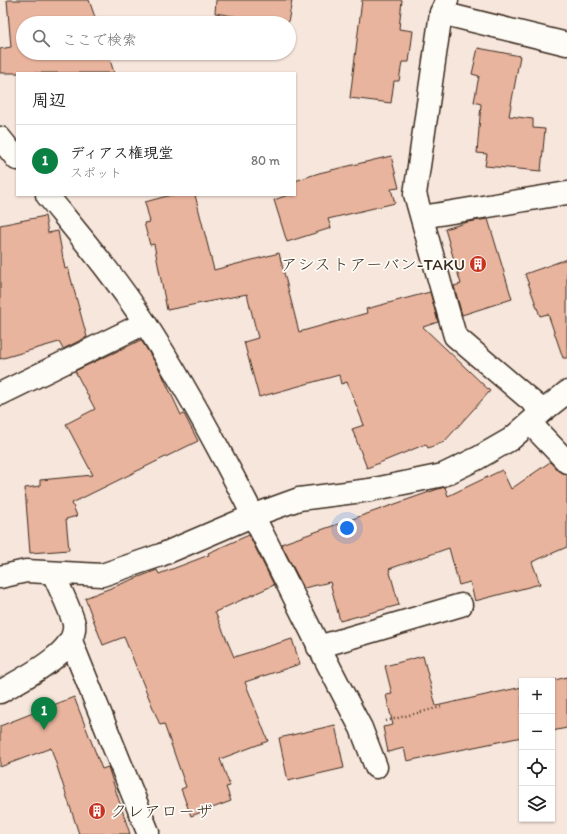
<!DOCTYPE html>
<html lang="ja">
<meta charset="utf-8">
<style>
:root{--surface:#fff;--page:#f6f6f6;--text:#222;--muted:#767676;--line:#e0e0e0;--accent:#0b8043}
body{margin:0;font-family:Itim,"Klee One",sans-serif;background:var(--page);color:var(--text)}
.controls{position:absolute;right:12px;bottom:12px;display:grid;overflow:hidden;border-radius:0px;box-shadow:0 1px 3px #0004}
.controls button{width:36px;height:36px;display:grid;place-items:center;padding:0;border:0;border-bottom:1px solid var(--line);background:var(--surface);color:var(--text);font:20px sans-serif}
.you{position:absolute;left:347px;top:528px;width:14px;height:14px;margin:-10px;border:3px solid #fff;border-radius:50%;background:#1a73e8;box-shadow:0 0 0 6px #1a73e833}
.badge{display:grid;place-items:center;width:26px;height:26px;border-radius:50%;background:var(--accent);color:#fff;font-size:13px;font-weight:700}
.pin{position:absolute;translate:-50% -33px;filter:drop-shadow(0 1px 2px #0008)}
.pin::after{content:'';position:absolute;top:21px;width:14px;height:12px;background:inherit;clip-path:polygon(0 0,100% 0,50% 100%)}
.list{margin:0;padding:0;list-style:none}
h2{display:flex;justify-content:space-between;align-items:center;height:52px;margin:0;padding:0 16px;font-size:17px}
h2 small{font-size:13px;font-weight:400;color:var(--muted)}
.list li{display:grid;grid-template-columns:26px 1fr auto;gap:12px;align-items:center;box-sizing:border-box;height:72px;padding:0 16px;border-top:1px solid var(--line)}
.list b{display:block;font-size:15px;white-space:nowrap}
.list p{margin:0;font-size:13px;white-space:nowrap;color:var(--muted)}
.list em{font-size:13px;font-style:normal;color:var(--muted)}
.icon{flex:none;width:22px;height:22px;fill:none;stroke:currentColor;stroke-width:2;stroke-linecap:round;stroke-linejoin:round}
.map{position:relative;flex:none;width:567px;height:834px;overflow:hidden}
.search{position:absolute;background:var(--surface);box-shadow:0 1px 3px #0004;left:16px;top:16px;width:280px;height:44px;display:flex;align-items:center;gap:10px;box-sizing:border-box;padding:0 14px;border-radius:22px;color:var(--muted);font-size:15px}
.panel{position:absolute;background:var(--surface);box-shadow:0 1px 3px #0004;left:16px;top:72px;width:280px;height:124px;border-radius:0px}
.map>svg:first-child{display:block}
.building{fill:#e9b49d;stroke:#3b2a1e}
.lines{fill:none;stroke-linecap:round;stroke-linejoin:round}
.minor-casing{stroke:#3b2a1e;stroke-width:25}
.path{stroke:#3b2a1e;stroke-width:2.5;stroke-dasharray:1 3;stroke-linecap:butt}
.minor{stroke:#fdfcf7;stroke-width:22}
.labels{text-anchor:middle;dominant-baseline:central;stroke-width:3.5;stroke-linejoin:round;paint-order:stroke}
.poi-label{font-size:17px;fill:#3b2a1e;stroke:#fdfcf7;text-anchor:end}
</style>
<div class="map">
<svg width="567" height="834" viewBox="0 0 567 834">
<rect width="100%" height="100%" fill="#f7e6dc"/>
<filter id="ink" filterUnits="userSpaceOnUse"><feTurbulence type="fractalNoise" baseFrequency=".025" numOctaves="2"/><feDisplacementMap in="SourceGraphic" scale="8" xChannelSelector="R" yChannelSelector="G"/><feConvolveMatrix kernelMatrix="1 2 1 2 8 2 1 2 1" color-interpolation-filters="sRGB"/></filter>
<g filter="url(#ink)">
<g class="building">
<polygon points="7,0 89,0 97,23 23,23 23,53 108,53 114,73 0,73 0,49 11,47"/>
<polygon points="216,0 292,0 288,23 274,23 215,13"/>
<polygon points="362,0 402,0 399,29 413,31 409,62 402,62 399,81 394,81 391,103 350,98"/>
<polygon points="478,48 520,56 509,116 533,119 533,128 545,129 541,171 485,166 487,154 477,153 481,104 474,102 479,76 472,74"/>
<polygon points="391,156 399,188 391,189 395,203 328,219 331,228 287,242 274,200 288,195 295,195 295,181 319,173"/>
<polygon points="171,195 195,195 214,270 279,253 299,332 367,313 366,309 430,292 438,322 423,327 490,391 444,442 428,448 426,444 367,468 352,429 364,425 347,382 341,384 339,375 259,397 244,342 258,338 247,294 167,310 154,244 150,245 144,223 150,222 145,202"/>
<polygon points="45,216 48,233 58,231 65,269 68,268 87,337 63,349 59,342 0,359 0,225"/>
<polygon points="488,219 512,299 462,315 454,286 461,284 445,229 468,222"/>
<polygon points="567,259 567,358 563,358 548,314 540,316 525,274"/>
<polygon points="141,340 160,370 181,415 184,414 198,441 72,503 77,516 66,519 69,550 30,553 25,488 40,486 40,480 93,475 66,424 95,409 75,371"/>
<polygon points="550,462 558,471 567,474 567,547 532,562 540,584 475,601 470,582 459,585 449,548 389,569 399,605 340,621 330,582 304,588 281,544 438,489 445,487 448,496 502,470 511,489"/>
<polygon points="249,535 274,585 215,612 234,657 292,639 300,664 245,682 268,741 220,759 230,786 226,787 231,801 191,816 181,789 186,787 164,724 160,725 124,637 103,645 85,598 157,570 159,574 209,555 208,553"/>
<polygon points="423,656 436,706 522,687 522,737 407,761 404,748 388,752 383,727 393,725 386,695 392,694 385,666"/>
<polygon points="567,677 567,728 552,731 552,681 551,681"/>
<polygon points="74,697 102,769 108,767 130,834 79,834 51,748 0,767 0,726"/>
<polygon points="335,725 344,768 288,781 279,738"/>
</g>
<g class="lines">
<g class="minor-casing">
<g id="minor">
<polyline points="447,0 441,13 415,194 455,336 543,411"/>
<polyline points="441,13 567,44"/>
<polyline points="0,138 17,159"/>
<path d="M 47,195 C 81,237 116,278 145,323 C 228,452 289,593 361,728 L 376,767"/>
<polyline points="422,217 567,193"/>
<polyline points="0,394 145,323"/>
<polyline points="530,423 567,462"/>
<polyline points="0,577 26,571 102,575 161,555 252,516 299,499 370,490 443,475 478,458 511,439 543,411 567,392"/>
<polyline points="71,641 148,832"/>
<polyline points="318,647 461,605"/>
<path d="M 0,692 C 21,679 78,653 74,624 C 72,613 58,585 53,573"/>
</g>
</g>
<polyline class="path" points="386,721 441,707"/>
<use href="#minor" class="minor"/>
</g>
</g>
<defs>
<g id="building-disc" transform="scale(0.9)"><circle r="9.5" fill="#c8321e" stroke="#fdfcf7"/><path d="M-4-6H4V6H1V3H-1V6H-4ZM-2.5-4.3h1.7v1.8h-1.7ZM.8-4.3h1.7v1.8H.8ZM-2.5-1h1.7V.8h-1.7ZM.8-1h1.7V.8H.8Z" fill="#fff"/></g>
</defs>
<g fill-rule="evenodd">
<use href="#building-disc" x="478" y="264"/>
<use href="#building-disc" x="97" y="811"/>
</g>
<g class="labels">
<g class="poi-label">
<text x="465" y="264">アシストアーバン-TAKU</text>
<text x="110" y="811" text-anchor="start">クレアローザ</text>
</g>
</g>
</svg>
<div class="controls">
<button>+</button>
<button>−</button>
<button><svg class="icon" aria-label="locate" viewBox="0 0 24 24"><circle cx="12" cy="12" r="6"/><path d="M12 2v4M12 18v4M2 12h4M18 12h4"/></svg></button>
<button><svg class="icon" aria-label="layers" viewBox="0 0 24 24"><path d="M12 4l9 5-9 5-9-5zM3 14l9 5 9-5"/></svg></button>
</div>
<div class="you"></div>
<div class="pin badge" style="left:44px;top:730px">1</div>
<div class="search"><svg class="icon" aria-label="search" viewBox="0 0 24 24"><circle cx="10" cy="10" r="6"/><path d="M15 15l6 6"/></svg>ここで検索</div>
<section class="panel">
<h2>周辺<small></small></h2>
<ul class="list">
<li><span class="badge">1</span><div><b>ディアス権現堂</b><p>スポット</p></div><em>80 m</em></li>
</ul>
</section>
</div>
